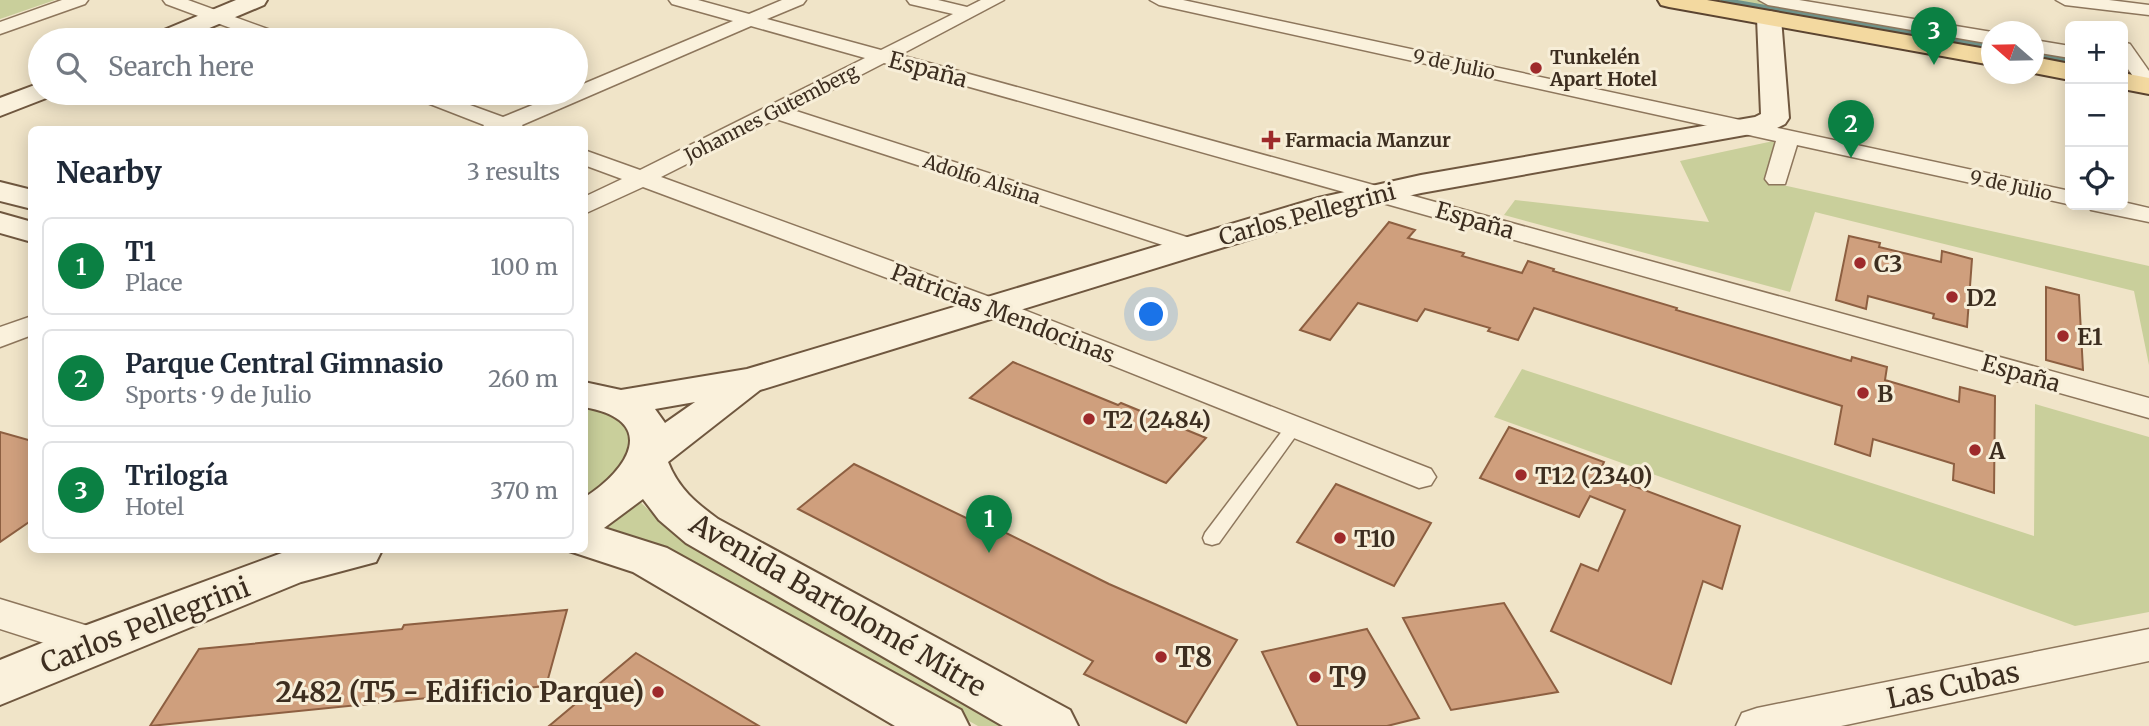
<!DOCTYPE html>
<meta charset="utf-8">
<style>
:root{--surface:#fff;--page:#f6f6f7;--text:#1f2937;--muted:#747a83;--line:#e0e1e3;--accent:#0b8043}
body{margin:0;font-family:Merriweather,serif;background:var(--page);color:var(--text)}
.controls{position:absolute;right:21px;top:21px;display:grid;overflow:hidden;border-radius:10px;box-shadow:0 4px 18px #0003}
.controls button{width:63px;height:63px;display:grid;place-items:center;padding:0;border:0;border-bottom:2px solid var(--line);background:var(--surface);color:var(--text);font:35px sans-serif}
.compass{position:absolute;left:1981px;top:21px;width:63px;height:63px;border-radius:50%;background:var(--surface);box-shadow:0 4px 18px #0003;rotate:290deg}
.you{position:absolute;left:1152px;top:315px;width:24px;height:24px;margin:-18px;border:5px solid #fff;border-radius:50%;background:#1a73e8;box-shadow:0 0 0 10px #1a73e833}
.badge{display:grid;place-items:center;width:46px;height:46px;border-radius:50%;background:var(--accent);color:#fff;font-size:23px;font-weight:700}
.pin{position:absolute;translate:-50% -58px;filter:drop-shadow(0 2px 4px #0008)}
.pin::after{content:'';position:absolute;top:37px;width:24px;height:21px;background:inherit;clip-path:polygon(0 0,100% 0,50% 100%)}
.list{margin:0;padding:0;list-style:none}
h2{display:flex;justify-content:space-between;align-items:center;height:91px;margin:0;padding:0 28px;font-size:30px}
h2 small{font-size:23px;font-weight:400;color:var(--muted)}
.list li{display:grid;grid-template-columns:46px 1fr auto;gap:21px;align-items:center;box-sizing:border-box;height:98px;margin:0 14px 14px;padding:0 14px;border:2px solid var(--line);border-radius:10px}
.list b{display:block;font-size:26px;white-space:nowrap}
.list p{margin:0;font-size:23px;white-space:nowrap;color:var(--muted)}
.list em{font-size:23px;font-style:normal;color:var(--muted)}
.icon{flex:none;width:38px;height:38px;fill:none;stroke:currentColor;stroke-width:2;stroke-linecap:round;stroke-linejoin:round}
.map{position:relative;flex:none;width:2149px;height:726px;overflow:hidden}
.search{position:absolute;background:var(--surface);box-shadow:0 4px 18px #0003;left:28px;top:28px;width:560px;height:77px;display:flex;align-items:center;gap:18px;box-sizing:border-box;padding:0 24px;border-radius:38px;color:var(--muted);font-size:26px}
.panel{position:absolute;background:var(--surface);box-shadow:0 4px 18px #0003;left:28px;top:126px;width:560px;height:427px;border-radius:10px}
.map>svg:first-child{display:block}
.green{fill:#c9cf9b}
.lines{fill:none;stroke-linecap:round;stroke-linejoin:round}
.stream{stroke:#6f938a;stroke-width:5}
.building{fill:#cf9f7d;stroke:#8d5f41;stroke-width:2}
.lane-casing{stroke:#8d765c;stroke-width:3}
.street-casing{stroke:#8d765c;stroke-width:3}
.secondary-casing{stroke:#6f573f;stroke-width:4}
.primary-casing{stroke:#5b4430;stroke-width:4}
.lane{fill:#faf1dc;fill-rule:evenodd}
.street{fill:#faf1dc;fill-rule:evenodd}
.secondary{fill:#faf1dc;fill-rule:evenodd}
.primary{fill:#f3d9a0;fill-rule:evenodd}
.poi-dot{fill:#9e2a2b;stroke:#f7eed8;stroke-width:2.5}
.labels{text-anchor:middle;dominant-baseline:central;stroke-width:6;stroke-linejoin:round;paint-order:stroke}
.far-poi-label{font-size:19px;font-weight:bold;fill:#3d2e20;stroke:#f7eed8;text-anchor:start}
.far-street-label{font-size:19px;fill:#3d2e20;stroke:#f7eed8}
.street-label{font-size:23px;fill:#3d2e20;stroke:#f7eed8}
.poi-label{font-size:23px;font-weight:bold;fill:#3d2e20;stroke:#f7eed8;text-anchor:start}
.near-street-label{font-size:28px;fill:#3d2e20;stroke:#f7eed8}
.near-poi-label{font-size:28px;font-weight:bold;fill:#3d2e20;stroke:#f7eed8;text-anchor:start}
</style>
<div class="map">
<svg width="2149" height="726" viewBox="0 0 2149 726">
<rect width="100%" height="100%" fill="#f0e4c8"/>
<g class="green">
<polygon points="0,0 55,0 0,19"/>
<polygon points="1669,0 1768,0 1991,38 1991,58"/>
<polygon points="1778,140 1765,181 2149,266 2149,365 2134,291 1815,212 1790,292 1504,215 1515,200 1709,222 1680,161"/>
<polygon points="1522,369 2034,536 2035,404 2149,437 2149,612 2075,626 1494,417"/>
<polygon points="584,407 612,414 626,426 632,442 628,461 584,503"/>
<polygon points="639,501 677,536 725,567 1010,726 978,726 678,560 599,531"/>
</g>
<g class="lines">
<g class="stream">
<polyline points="1723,0 1992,47"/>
<polyline points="2034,55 2070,61"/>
</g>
</g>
<g class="building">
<polygon points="1389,222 1415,230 1408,238 1464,253 1462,256 1522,273 1528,261 1554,269 1553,271 1677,308 1676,310 1851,361 1852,357 1887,367 1885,380 1959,402 1960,387 1995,396 1994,493 1953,480 1954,464 1873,439 1870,456 1835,444 1842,406 1534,308 1518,340 1488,331 1490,328 1425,309 1417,321 1358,303 1330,340 1300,330"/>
<polygon points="1849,236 1880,243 1879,247 1941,262 1942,251 1972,259 1967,327 1933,318 1934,314 1868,296 1866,309 1836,300"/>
<polygon points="2046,287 2079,295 2083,370 2046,360"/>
<polygon points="1013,362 1118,405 1121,403 1206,438 1166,483 970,398"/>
<polygon points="1509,427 1604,462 1599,473 1740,526 1722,589 1703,581 1671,684 1551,631 1581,564 1598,571 1625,510 1590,496 1579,517 1480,478"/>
<polygon points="0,432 32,441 32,520 0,542"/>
<polygon points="854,464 985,527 988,524 1109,584 1237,640 1186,723 1084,674 1093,661 798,509"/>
<polygon points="1336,484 1431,523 1394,586 1297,542"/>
<polygon points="1504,603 1558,692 1451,710 1403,618"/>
<polygon points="567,610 546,686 150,726 199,649 402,629 404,625"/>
<polygon points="1367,629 1419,718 1387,726 1298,726 1262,652"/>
<polygon points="636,653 759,726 549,726"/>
</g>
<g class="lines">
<g class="lane-casing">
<polygon id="lane" points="1295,421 1303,426 1219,543 1212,545 1205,543 1203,538 1205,533 1289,422"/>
</g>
<g class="street-casing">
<g id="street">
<polygon points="62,0 88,0 85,4 0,34 0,22"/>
<polygon points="163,0 188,0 287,36 289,40 263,40 166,4"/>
<polygon points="669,0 698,0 749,14 782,0 806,0 803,4 767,19 881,50 953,14 910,4 907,0 938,0 967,7 981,0 1004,0 900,55 2149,398 2149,418 884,63 793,110 1199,241 1203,246 1199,251 1190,254 1181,251 776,119 661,177 1001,301 1431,469 1436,477 1431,485 1419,488 981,313 643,187 584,214 584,197 622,179 584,165 584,150 640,170 865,58 751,26 522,125 525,130 481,130 484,125 412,97 409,93 437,93 503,117 562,93 576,93 576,87 733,21 672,4"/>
<polygon points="1150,0 1183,0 2070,191 2072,205 1797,145 1785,184 1769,184 1765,179 1776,141 1159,5"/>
<polygon points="1759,0 1799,0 1992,32 1992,44 1768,5"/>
<polygon points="2056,0 2109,0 2149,5 2149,15 2065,5"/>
<polygon points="2034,40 2070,46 2070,58 2034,52"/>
<polygon points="2123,42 2130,44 2149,71 2149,91 2142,89 2123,62"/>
<polygon points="2123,202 2149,208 2149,222 2091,210 2088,205 2123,205"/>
<polygon points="32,316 32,335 0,347 0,327"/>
<polygon points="0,599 108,632 114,643 108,654 94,659 0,629"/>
<polygon points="2149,629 2149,661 1841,726 1736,726 1742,713 1757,708"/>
</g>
</g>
<g class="secondary-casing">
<g id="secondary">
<polygon points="236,0 267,0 264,5 181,40 149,40 152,35"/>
<path d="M 1769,11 L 1777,13 L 1781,18 L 1789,118 L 1785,124 L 1773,130 L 1421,193 L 1338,212 L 760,390 L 668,462 C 678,488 696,503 718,519 L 1070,710 L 1078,726 L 1003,726 L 686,543 L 659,520 L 643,499 L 604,528 L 667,548 L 961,710 L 969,726 L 895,726 L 633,572 L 566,550 L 584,550 L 584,498 C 630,469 659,420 584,407 L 584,382 L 621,390 L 747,369 L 1318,198 L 1421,175 L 1755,117 L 1761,114 L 1757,18 L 1761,13 ZM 695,402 L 665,423 L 655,409 Z"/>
<polygon points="40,83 40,93 52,93 49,97 0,116 0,98"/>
<polygon points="0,182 32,190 32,209 0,201"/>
<polygon points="0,213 32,222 32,242 0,233"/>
<polygon points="290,550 382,550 376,562 301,582 0,705 0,660 76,629"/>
</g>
</g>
<g class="primary-casing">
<g id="primary">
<polygon points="1658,0 1707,0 1992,50 1992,65 1669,7 1661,5"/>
<polygon points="2034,57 2070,64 2070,80 2034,73"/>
<polygon points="2123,73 2149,78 2149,94 2123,89"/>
</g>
</g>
<use href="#lane" class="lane"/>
<use href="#street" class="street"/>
<use href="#secondary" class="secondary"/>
<use href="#primary" class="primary"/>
</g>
<g class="poi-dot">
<circle cx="1536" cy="68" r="7"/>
<path d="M1267.5 129.5h7v7h7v7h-7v7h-7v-7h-7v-7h7z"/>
<circle cx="1860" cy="263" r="7"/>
<circle cx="1952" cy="297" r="7"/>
<circle cx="2063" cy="336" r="7"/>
<circle cx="1863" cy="393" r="7"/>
<circle cx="1089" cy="419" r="7"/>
<circle cx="1975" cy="450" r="7"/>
<circle cx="1521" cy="475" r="7"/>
<circle cx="1340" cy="538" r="7"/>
<circle cx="1161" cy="657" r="7"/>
<circle cx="1315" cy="677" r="7"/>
<circle cx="658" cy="692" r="7"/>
</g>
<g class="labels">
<g class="far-poi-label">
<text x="1550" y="57">Tunkelén<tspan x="1550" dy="22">Apart Hotel</tspan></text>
<text x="1285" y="140">Farmacia Manzur</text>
</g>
<g class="far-street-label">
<text transform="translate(1454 64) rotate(12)">9 de Julio</text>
<text transform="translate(771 113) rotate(-27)">Johannes Gutemberg</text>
<text transform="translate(982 179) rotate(18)">Adolfo Alsina</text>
<text transform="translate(2011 185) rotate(12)">9 de Julio</text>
</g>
<g class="street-label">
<text transform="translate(928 69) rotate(15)">España</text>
<text transform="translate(1307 214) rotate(-15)">Carlos Pellegrini</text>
<text transform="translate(1475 220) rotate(16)">España</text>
<text transform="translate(1003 313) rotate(21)">Patricias Mendocinas</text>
<text transform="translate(2021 373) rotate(16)">España</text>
</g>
<g class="poi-label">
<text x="1874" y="263">C3</text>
<text x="1966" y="297">D2</text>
<text x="2077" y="336">E1</text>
<text x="1877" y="393">B</text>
<text x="1103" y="419">T2 (2484)</text>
<text x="1989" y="450">A</text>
<text x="1535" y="475">T12 (2340)</text>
<text x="1354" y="538">T10</text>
</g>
<g class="near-street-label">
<text transform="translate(838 605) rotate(30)">Avenida Bartolomé Mitre</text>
<text transform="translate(145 625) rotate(-21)">Carlos Pellegrini</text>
<text transform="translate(1953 685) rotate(-12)">Las Cubas</text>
</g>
<g class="near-poi-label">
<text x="1175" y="657">T8</text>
<text x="1329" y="677">T9</text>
<text x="644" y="692" text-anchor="end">2482 (T5 - Edificio Parque)</text>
</g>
</g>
</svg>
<div class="controls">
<button>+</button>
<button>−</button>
<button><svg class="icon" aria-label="locate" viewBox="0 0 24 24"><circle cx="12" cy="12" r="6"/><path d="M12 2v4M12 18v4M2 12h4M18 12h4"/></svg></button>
</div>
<svg class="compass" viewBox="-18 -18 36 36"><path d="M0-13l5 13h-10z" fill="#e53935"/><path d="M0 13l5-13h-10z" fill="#747a83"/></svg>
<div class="you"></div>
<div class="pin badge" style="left:989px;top:553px">1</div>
<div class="pin badge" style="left:1851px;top:158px">2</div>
<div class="pin badge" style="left:1934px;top:65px">3</div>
<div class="search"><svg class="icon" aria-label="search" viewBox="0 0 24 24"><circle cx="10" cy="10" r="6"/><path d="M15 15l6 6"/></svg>Search here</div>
<section class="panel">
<h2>Nearby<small>3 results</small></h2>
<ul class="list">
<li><span class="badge">1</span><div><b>T1</b><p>Place</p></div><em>100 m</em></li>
<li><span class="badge">2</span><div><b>Parque Central Gimnasio</b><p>Sports · 9 de Julio</p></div><em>260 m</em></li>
<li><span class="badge">3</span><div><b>Trilogía</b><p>Hotel</p></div><em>370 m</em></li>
</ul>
</section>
</div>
